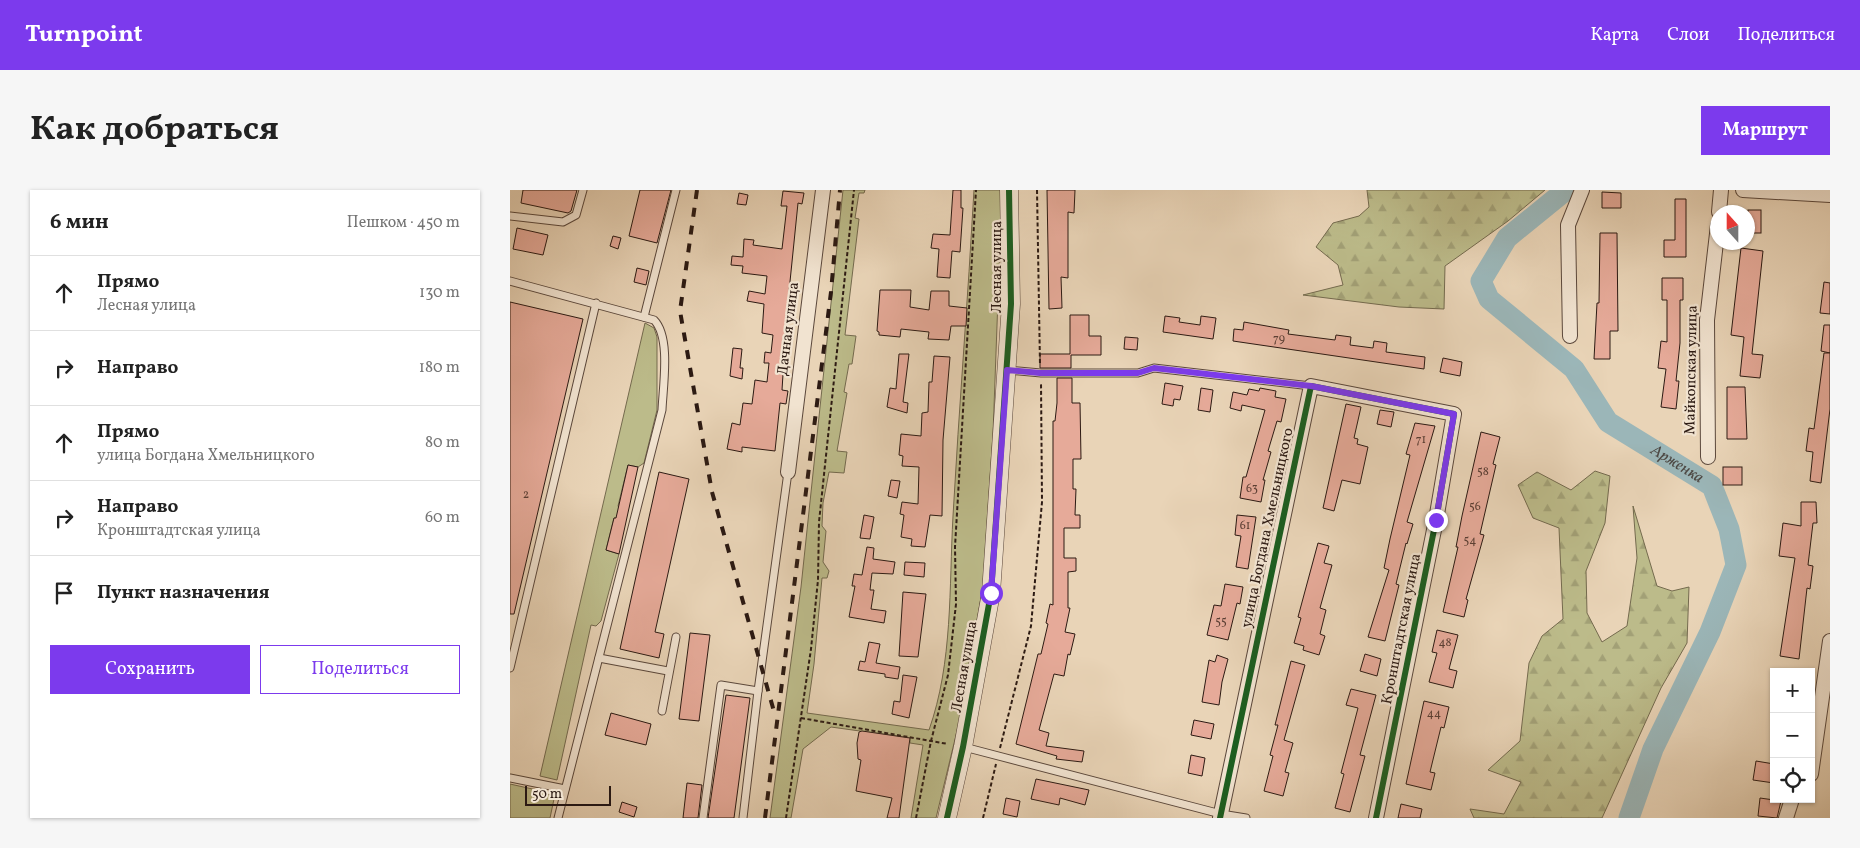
<!DOCTYPE html>
<html lang="ru">
<meta charset="utf-8">
<style>
:root{--surface:#fff;--page:#f6f6f6;--text:#222;--muted:#767676;--line:#e0e0e0;--accent:#7c3aed}
body{margin:0;font-family:Vollkorn,serif;background:var(--page);color:var(--text)}
.controls{position:absolute;right:15px;bottom:15px;display:grid;overflow:hidden;border-radius:0px;box-shadow:0 1px 4px #0004}
.controls button{width:45px;height:45px;display:grid;place-items:center;padding:0;border:0;border-bottom:1px solid var(--line);background:var(--surface);color:var(--text);font:25px sans-serif}
.compass{position:absolute;left:1200px;top:15px;width:45px;height:45px;border-radius:50%;background:var(--surface);box-shadow:0 1px 4px #0004;rotate:339deg}
.scale{position:absolute;left:15px;bottom:12px;width:86px;box-sizing:border-box;padding-left:5px;border:2px solid #2c1a13;border-top:0;font-size:14px;line-height:18px;white-space:nowrap;color:#2c1a13;-webkit-text-stroke:4px #f1e3d0;paint-order:stroke}
.stop{position:absolute;width:15px;height:15px;margin:-11px;border:4px solid #7c3aed;border-radius:50%;background:#fff}
.stop.end{background:#7c3aed;border-color:#fff;box-shadow:0 1px 5px #0008}
.list{margin:0;padding:0;list-style:none}
h2{display:flex;justify-content:space-between;align-items:center;height:65px;margin:0;padding:0 20px;font-size:21px}
h2 small{font-size:16px;font-weight:400;color:var(--muted)}
.list li{display:grid;grid-template-columns:32px 1fr auto;gap:15px;align-items:center;box-sizing:border-box;height:75px;padding:0 20px;border-top:1px solid var(--line)}
.list b{display:block;font-size:19px;white-space:nowrap}
.list p{margin:0;font-size:16px;white-space:nowrap;color:var(--muted)}
.list em{font-size:16px;font-style:normal;color:var(--muted)}
.actions{display:flex;gap:10px;padding:15px 20px}
.actions a{flex:1;padding:11px 0;border:1px solid var(--accent);border-radius:0px;text-align:center;font-size:18px;color:var(--accent)}
.actions .main{background:var(--accent);color:#fff}
.icon{flex:none;width:28px;height:28px;fill:none;stroke:currentColor;stroke-width:2;stroke-linecap:round;stroke-linejoin:round}
.map{position:relative;flex:none;width:1320px;height:628px;overflow:hidden;border-radius:0px}
header{display:flex;align-items:center;gap:30px;box-sizing:border-box;height:70px;padding:0 25px;background:var(--accent);color:#fff}
header strong{font-size:24px}
nav{display:flex;gap:28px;margin-inline-start:auto;font-size:18px}
.intro{display:flex;align-items:center;justify-content:space-between;box-sizing:border-box;height:120px;padding:0 30px}
h1{margin:0;font-size:35px}
.button{padding:12px 22px;border-radius:0px;background:var(--accent);color:#fff;font-size:18px;font-weight:700}
main{display:flex;gap:30px;padding:0 30px}
aside{flex:1;background:var(--surface);border-radius:0px;box-shadow:0 1px 4px #0004}
.map>svg:first-child{display:block}
.grass{fill:#bcbb8a;stroke:#746a4e}
.forest{fill:url(#forest-firs);stroke:#746a4e}
.lines{fill:none;stroke-linecap:round;stroke-linejoin:round}
.river{stroke:#9bb6b8;stroke-width:21}
.building{fill:#e6aa99;stroke:#2c1a13}
.service-casing{stroke:#5b483c;stroke-width:9}
.minor-casing{stroke:#5b483c;stroke-width:16}
.tertiary-casing{stroke:#5b483c;stroke-width:19}
.path{stroke:#2c1a13;stroke-width:2;stroke-dasharray:4 2.5;stroke-linecap:butt}
.service{stroke:#f1e3d0;stroke-width:7}
.minor{stroke:#f1e3d0;stroke-width:14}
.tertiary{stroke:#f1e3d0;stroke-width:18}
.rail{stroke:#2c1a13;stroke-width:4;stroke-dasharray:9 9;stroke-linecap:butt}
.cycleway-casing{stroke:#f1e3d0;stroke-width:9}
.cycleway{stroke:#1b5e20;stroke-width:6}
.route{stroke:#7c3aed;stroke-width:6}
.labels{text-anchor:middle;dominant-baseline:central;stroke-width:4.5;stroke-linejoin:round;paint-order:stroke}
.number-label{font-size:12px;fill:#5a3e34}
.street-label{font-size:15px;fill:#2c1a13;stroke:#f1e3d0}
.water-label{font-size:16px;font-style:italic;fill:#4d4945;stroke:#f1e3d0}
</style>
<header>
<strong>Turnpoint</strong>
<nav><a>Карта</a><a>Слои</a><a>Поделиться</a></nav>
</header>
<div class="intro"><h1>Как добраться</h1><a class="button">Маршрут</a></div>
<main>
<aside>
<h2>6 мин<small>Пешком · 450 m</small></h2>
<ul class="list">
<li><svg class="icon" aria-label="ahead" viewBox="0 0 24 24"><path d="M12 20V5M6 11l6-6 6 6"/></svg><div><b>Прямо</b><p>Лесная улица</p></div><em>130 m</em></li>
<li><svg class="icon" aria-label="right" viewBox="0 0 24 24"><path d="M7 20v-9h11M14 6l5 5-5 5"/></svg><div><b>Направо</b></div><em>180 m</em></li>
<li><svg class="icon" aria-label="ahead" viewBox="0 0 24 24"><path d="M12 20V5M6 11l6-6 6 6"/></svg><div><b>Прямо</b><p>улица Богдана Хмельницкого</p></div><em>80 m</em></li>
<li><svg class="icon" aria-label="right" viewBox="0 0 24 24"><path d="M7 20v-9h11M14 6l5 5-5 5"/></svg><div><b>Направо</b><p>Кронштадтская улица</p></div><em>60 m</em></li>
<li><svg class="icon" aria-label="arrive" viewBox="0 0 24 24"><path d="M6 21V4h12l-3 4 3 4H6"/></svg><div><b>Пункт назначения</b></div></li>
</ul>
<div class="actions"><a class="main">Сохранить</a><a>Поделиться</a></div>
</aside>
<div class="map">
<svg width="1320" height="628" viewBox="0 0 1320 628">
<defs>
<pattern id="forest-firs" width="22" height="20" patternUnits="userSpaceOnUse" patternTransform="scale(1.25)"><rect width="22" height="20" fill="#bcbb8a"/><path d="M5 1l3.5 6h-7zM16 11l3.5 6h-7z" fill="#a2a076"/></pattern>
</defs>
<rect width="100%" height="100%" fill="#e9d4b7"/>
<filter id="stains"><feTurbulence type="fractalNoise" baseFrequency=".004" numOctaves="4"/><feColorMatrix values="0 0 0 0 .2 0 0 0 0 .09 0 0 0 0 .02 0 0 0 .5 -.17"/></filter>
<radialGradient id="worn" r=".72"><stop offset=".6" stop-color="#630" stop-opacity="0"/><stop offset="1" stop-color="#630" stop-opacity=".3"/></radialGradient>
<g class="grass">
<path d="M 333,0 L 355,0 L 354,3 L 349,3 L 345,28 L 349,29 L 335,145 L 346,146 L 342,174 L 339,174 L 334,202 L 337,203 L 327,261 L 337,262 L 334,283 L 319,282 L 313,313 L 312,336 L 316,341 L 313,372 L 319,381 L 317,388 L 312,388 L 304,474 L 297,523 L 419,540 C 443,472 439,398 443,326 C 449,217 458,109 464,0 L 492,0 L 483,244 L 473,395 L 453,516 L 426,628 L 401,628 L 413,555 L 400,553 L 400,548 L 321,537 L 293,559 L 281,628 L 260,628 L 291,397 Z"/>
<polygon points="135,133 144,138 147,147 147,220 134,273 128,277 118,275 108,316 116,330 104,328 96,360 109,364 91,431 86,436 81,435 47,590 30,586"/>
<polygon points="0,594 36,602 44,609 40,628 0,628"/>
</g>
<g class="forest">
<polygon points="857,0 1035,0 998,31 935,76 934,119 889,117 793,105 833,95 828,75 806,57 823,33 849,26 859,17"/>
<polygon points="1085,281 1100,286 1095,333 1076,381 1077,423 1092,452 1117,436 1127,368 1123,316 1147,396 1162,401 1179,397 1177,453 1151,498 1092,628 964,628 960,619 994,624 1011,592 978,580 1010,551 1019,473 1032,446 1053,429 1049,338 1023,328 1008,295 1027,282 1061,300"/>
</g>
<g class="lines">
<path class="river" id="s1" d="M 1056,0 L 997,48 L 971,91 L 979,109 L 1064,179 L 1098,232 L 1202,296 L 1219,339 L 1226,375 L 1200,442 L 1143,559 L 1119,628"/>
</g>
<g class="building">
<polygon points="13,0 67,0 61,21 58,23 11,13"/>
<polygon points="130,0 161,0 147,53 119,46"/>
<polygon points="443,0 451,0 451,18 453,18 450,62 442,61 440,88 427,87 429,59 421,58 423,44 440,45"/>
<polygon points="537,0 565,0 564,23 558,22 558,88 551,87 552,118 539,119"/>
<polygon points="273,1 294,3 292,14 288,13 277,121 272,200 278,201 276,214 270,213 265,261 232,257 232,262 217,259 222,233 230,235 233,213 242,214 245,190 257,192 259,173 254,173 255,162 261,163 263,145 252,143 254,114 237,111 239,101 255,104 257,86 232,83 233,76 221,75 222,66 233,67 234,49 244,50 243,55 272,59 277,16 271,16"/>
<polygon points="1092,2 1111,3 1111,18 1092,18"/>
<polygon points="229,3 238,5 236,15 227,14"/>
<polygon points="1165,9 1176,9 1176,67 1154,67 1154,50 1165,50"/>
<rect x="1238" y="20" width="13" height="23"/>
<polygon points="7,38 38,45 33,65 3,59"/>
<polygon points="1090,43 1107,43 1108,141 1100,141 1100,169 1084,169 1087,113 1089,113"/>
<polygon points="103,46 111,48 108,59 100,56"/>
<polygon points="1231,58 1253,61 1242,164 1253,165 1250,188 1230,186 1234,147 1221,145"/>
<polygon points="127,78 139,81 136,95 124,92"/>
<polygon points="1152,88 1173,88 1173,110 1170,110 1170,153 1166,191 1169,191 1166,219 1151,217 1156,179 1148,178 1151,151 1157,152 1157,110 1152,110"/>
<polygon points="1314,92 1320,93 1320,124 1310,123"/>
<polygon points="370,100 401,100 400,117 419,120 421,101 439,101 439,116 457,118 456,136 441,136 439,150 418,149 419,142 391,139 390,147 369,145 369,142 367,141"/>
<polygon points="0,112 73,129 4,424 0,424"/>
<polygon points="560,125 579,125 579,146 591,146 591,165 561,165 561,178 530,178 530,164 560,164"/>
<polygon points="655,126 670,128 669,132 690,135 691,126 706,128 703,149 653,142"/>
<polygon points="734,132 779,140 778,144 825,150 826,145 841,147 840,155 863,158 864,151 877,153 876,162 915,167 914,179 723,151 724,139 733,140"/>
<polygon points="1314,135 1320,135 1320,163 1311,161"/>
<polygon points="615,147 628,148 627,160 614,159"/>
<polygon points="223,158 232,159 230,178 233,178 232,189 220,186"/>
<polygon points="1314,163 1320,163 1320,219 1311,293 1300,291 1303,262 1296,261 1299,238 1304,239"/>
<polygon points="389,164 399,164 393,212 398,213 397,223 377,217 380,198 386,199"/>
<polygon points="424,166 440,167 433,250 432,326 420,325 415,357 401,356 402,349 391,347 394,325 390,324 392,312 408,314 409,277 392,276 393,266 389,265 391,244 411,246 412,223 418,222 419,192 422,192"/>
<polygon points="933,168 952,172 950,186 930,182"/>
<polygon points="547,188 562,188 562,213 570,213 571,269 563,269 563,299 566,299 565,325 570,325 570,338 554,338 554,368 566,368 566,381 558,382 558,418 560,418 555,442 565,444 560,465 558,464 554,486 544,484 529,540 539,543 536,556 574,561 572,572 546,569 547,566 506,554 528,464 531,464 538,434 536,433 540,414 543,415 543,231 545,231 547,213"/>
<polygon points="655,193 673,196 670,210 664,209 663,216 652,214"/>
<polygon points="1217,197 1235,197 1237,249 1217,249"/>
<polygon points="691,198 703,200 700,222 688,220"/>
<polygon points="750,198 766,201 765,207 776,209 771,232 767,231 758,261 761,262 753,290 755,290 751,312 730,308 733,287 736,287 755,220 732,215 731,221 720,218 723,202 737,205 739,199 749,201"/>
<polygon points="836,214 851,217 844,248 848,249 847,254 858,257 850,294 832,290 824,321 813,318"/>
<polygon points="870,220 884,222 881,237 867,234"/>
<polygon points="905,233 925,236 897,332 903,334 897,354 896,353 886,394 889,395 875,451 858,447 879,380 874,378 880,349 900,265 896,264"/>
<polygon points="971,242 990,247 983,274 986,275 970,344 974,345 956,409 958,410 954,427 933,422 948,357 946,357 952,326"/>
<polygon points="118,275 128,277 109,364 96,360 104,328 106,328"/>
<rect x="1213" y="277" width="19" height="18"/>
<polygon points="149,282 179,289 145,442 154,444 149,468 110,459"/>
<polygon points="381,290 390,291 387,308 378,306"/>
<polygon points="1291,312 1306,312 1307,333 1303,333 1298,375 1303,376 1300,399 1297,398 1289,469 1270,466 1285,368 1269,366 1273,333 1291,336"/>
<polygon points="354,325 364,327 360,349 350,348"/>
<polygon points="727,325 746,327 738,379 726,377 731,346 725,345"/>
<polygon points="808,353 819,356 814,373 822,375 810,418 816,420 810,444 815,446 809,465 793,460 794,456 784,453 791,428 788,427"/>
<polygon points="357,357 364,358 363,369 385,372 383,384 362,383 360,400 364,400 361,419 376,421 374,433 339,427 345,396 342,396 344,384 352,385"/>
<polygon points="395,372 415,373 414,387 394,385"/>
<polygon points="715,394 733,397 730,414 727,413 718,450 697,445 704,415 711,416"/>
<polygon points="393,402 416,404 408,467 389,466"/>
<polygon points="927,440 948,445 939,479 947,481 943,498 919,492 927,463 922,462"/>
<polygon points="180,443 200,445 189,531 169,529"/>
<polygon points="359,452 370,454 366,473 390,477 388,489 375,487 375,484 348,480 350,471 355,472"/>
<polygon points="855,464 871,469 867,486 850,481"/>
<polygon points="707,465 718,469 712,492 709,515 692,512 699,470 705,472"/>
<polygon points="781,471 795,475 774,550 783,553 775,582 779,583 773,606 754,601 763,566 760,565 768,535 765,535"/>
<polygon points="393,485 407,487 399,528 382,524 384,511 390,512"/>
<polygon points="841,499 866,505 850,565 855,566 840,622 825,618 834,584 831,583 848,518 836,515"/>
<polygon points="216,505 240,508 224,628 198,628"/>
<polygon points="914,511 939,517 934,538 931,537 920,582 925,583 921,600 896,594"/>
<polygon points="101,523 141,534 136,555 95,545"/>
<polygon points="684,530 704,534 701,549 681,545"/>
<polygon points="352,541 400,548 389,628 377,628 382,608 346,601 351,570 348,569 347,553 349,542"/>
<polygon points="681,565 695,568 692,586 678,583"/>
<polygon points="1246,571 1264,574 1264,593 1243,590"/>
<polygon points="526,589 579,600 575,615 550,608 549,615 521,609"/>
<polygon points="177,593 192,595 188,628 173,628"/>
<polygon points="496,608 510,611 507,627 493,624"/>
<polygon points="1250,608 1271,611 1267,628 1248,626"/>
<polygon points="112,612 127,617 124,627 109,622"/>
<polygon points="891,614 912,619 910,628 888,628"/>
</g>
<g class="lines">
<g class="service-casing">
<g id="service">
<polyline points="0,26 53,32 66,25 73,0"/>
<path d="M 0,91 L 144,130 C 161,147 153,196 152,220 L 48,628"/>
<polyline points="134,127 166,0"/>
<polyline points="497,180 531,183 628,183 644,178 801,196"/>
<polyline points="89,468 158,481"/>
<polyline points="0,478 86,113"/>
<polyline points="248,501 278,282"/>
<polyline points="152,521 166,447"/>
<polyline points="454,557 711,624 736,628"/>
<polyline points="0,588 55,599"/>
<polyline points="193,628 211,495 248,501 233,628"/>
</g>
</g>
<g class="minor-casing">
<g id="minor">
<polyline points="1233,0 1320,5"/>
<polyline points="1209,22 1211,0"/>
<polyline points="1060,146 1058,35 1072,0"/>
<polyline points="1198,267 1197,130 1208,35"/>
<polyline points="278,282 313,0"/>
<polyline points="1301,584 1320,451"/>
<polyline points="710,628 801,196 944,224 926,330 866,628"/>
<polyline points="1276,628 1282,609"/>
</g>
</g>
<g class="tertiary-casing">
<polyline id="tertiary" points="437,628 453,557 481,403 501,114 499,0"/>
</g>
<g class="path">
<polyline points="527,0 530,175"/>
<polyline points="291,528 438,554"/>
<polyline points="490,558 521,436 532,312 531,192"/>
<polyline points="276,628 301,459 308,390 309,332 344,0"/>
<polyline points="406,628 421,551 438,485 446,414 445,357 466,0"/>
<polyline points="473,628 486,574"/>
</g>
<use href="#service" class="service"/>
<use href="#minor" class="minor"/>
<use href="#tertiary" class="tertiary"/>
<g class="rail">
<polyline points="187,0 170,121 202,302 265,525"/>
<polyline points="255,628 321,102 330,0"/>
</g>
<g class="cycleway-casing">
<g id="cycleway">
<polyline points="437,628 453,557 481,403 501,114 499,0"/>
<polyline points="710,628 801,196 944,224 926,330 866,628"/>
</g>
</g>
<use href="#cycleway" class="cycleway"/>
</g>
<g class="lines">
<polyline class="route" points="481,403 497,180 530,183 628,183 644,178 801,196 944,224 926,330"/>
</g>
<g class="labels">
<g class="number-label">
<text x="769" y="149">79</text>
<text x="911" y="250">71</text>
<text x="973" y="282">58</text>
<text x="742" y="299">63</text>
<text x="16" y="305">2</text>
<text x="965" y="317">56</text>
<text x="735" y="336">61</text>
<text x="960" y="351">54</text>
<text x="711" y="432">55</text>
<text x="935" y="453">48</text>
<text x="924" y="524">44</text>
</g>
<g class="street-label">
<text transform="translate(487 77) rotate(-90)">Лесная улица</text>
<text transform="translate(279 139) rotate(-83)">Дачная улица</text>
<text transform="translate(1182 180) rotate(-89)">Майкопская улица</text>
<text transform="translate(758 338) rotate(-78)">улица Богдана Хмельницкого</text>
<text transform="translate(892 439) rotate(-79)">Кронштадтская улица</text>
<text transform="translate(455 477) rotate(-80)">Лесная улица</text>
</g>
<g class="water-label">
<text stroke="none"><textPath href="#s1" startOffset="400">Арженка</textPath></text>
</g>
</g>
<rect width="100%" height="100%" filter="url(#stains)"/>
<rect width="100%" height="100%" fill="url(#worn)"/>
</svg>
<div class="controls">
<button>+</button>
<button>−</button>
<button><svg class="icon" aria-label="locate" viewBox="0 0 24 24"><circle cx="12" cy="12" r="6"/><path d="M12 2v4M12 18v4M2 12h4M18 12h4"/></svg></button>
</div>
<svg class="compass" viewBox="-18 -18 36 36"><path d="M0-13l5 13h-10z" fill="#e53935"/><path d="M0 13l5-13h-10z" fill="#767676"/></svg>
<div class="scale">50 m</div>
<div class="stop" style="left:481px;top:403px"></div>
<div class="stop end" style="left:926px;top:330px"></div>
</div>
</main>
